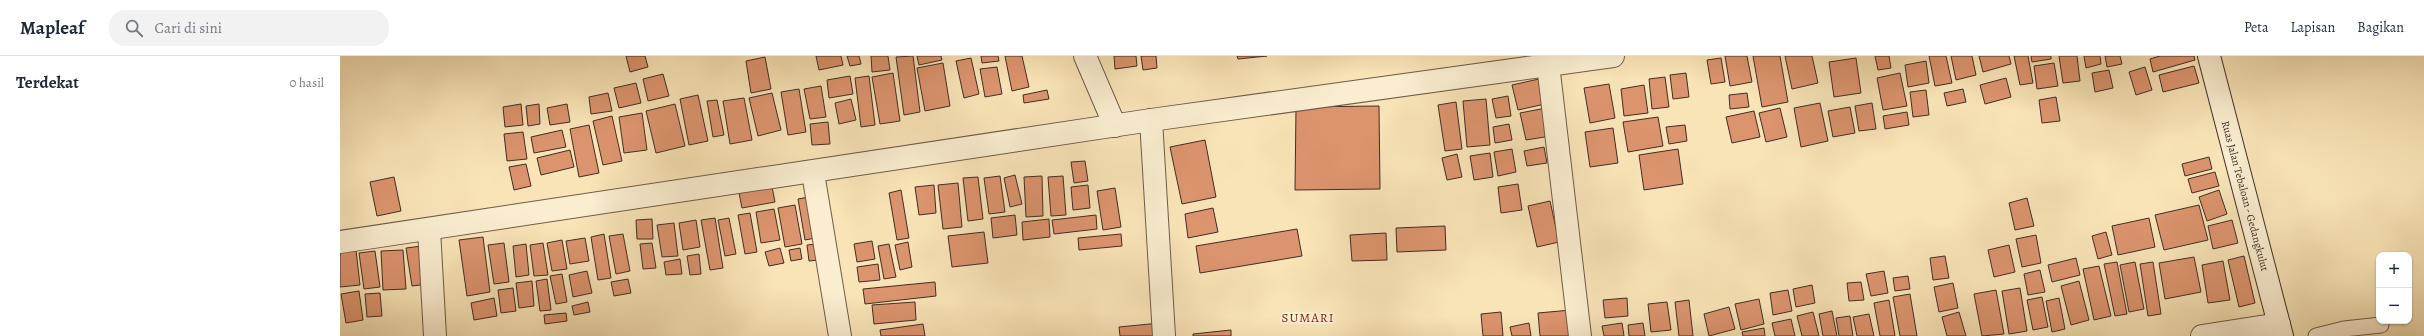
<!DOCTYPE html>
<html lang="id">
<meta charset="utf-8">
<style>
:root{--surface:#fff;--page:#f2f2f3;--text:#1f2937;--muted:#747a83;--line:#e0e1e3}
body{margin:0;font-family:Alegreya,serif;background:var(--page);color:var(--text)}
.controls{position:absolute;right:12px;bottom:12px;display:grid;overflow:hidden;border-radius:8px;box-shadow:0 1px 3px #0004}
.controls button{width:36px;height:36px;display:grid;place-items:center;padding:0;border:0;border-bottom:1px solid var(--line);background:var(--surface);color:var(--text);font:20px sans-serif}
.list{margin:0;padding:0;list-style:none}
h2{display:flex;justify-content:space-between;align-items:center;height:52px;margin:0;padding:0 16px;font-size:17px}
h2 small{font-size:13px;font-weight:400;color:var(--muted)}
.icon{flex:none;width:22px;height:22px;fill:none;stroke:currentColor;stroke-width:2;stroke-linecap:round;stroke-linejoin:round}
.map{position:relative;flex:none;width:2084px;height:280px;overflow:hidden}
header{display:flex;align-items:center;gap:24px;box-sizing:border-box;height:56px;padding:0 20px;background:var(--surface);border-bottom:1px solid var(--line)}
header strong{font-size:19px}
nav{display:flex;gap:22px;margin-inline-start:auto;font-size:14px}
.search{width:280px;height:36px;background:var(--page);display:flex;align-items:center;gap:10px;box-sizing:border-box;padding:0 14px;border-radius:16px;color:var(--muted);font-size:15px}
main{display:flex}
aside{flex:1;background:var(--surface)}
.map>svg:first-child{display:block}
.building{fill:#dc946e;stroke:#412d25}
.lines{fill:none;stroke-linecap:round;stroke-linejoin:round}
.service-casing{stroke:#6f5b4a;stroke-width:17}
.minor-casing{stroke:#6f5b4a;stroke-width:24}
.secondary-casing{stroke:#412d25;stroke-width:24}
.service{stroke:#faedd0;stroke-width:15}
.minor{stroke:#faedd0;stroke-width:22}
.secondary{stroke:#faedd0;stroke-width:22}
.labels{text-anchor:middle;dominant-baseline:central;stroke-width:4;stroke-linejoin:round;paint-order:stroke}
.street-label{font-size:11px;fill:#412d25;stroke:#faedd0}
.quarter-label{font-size:13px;letter-spacing:1px;fill:#7a1f14;stroke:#faedd0}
</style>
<header>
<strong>Mapleaf</strong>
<div class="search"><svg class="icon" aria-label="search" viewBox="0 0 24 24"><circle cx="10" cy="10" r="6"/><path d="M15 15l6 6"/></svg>Cari di sini</div>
<nav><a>Peta</a><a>Lapisan</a><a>Bagikan</a></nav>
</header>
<main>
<aside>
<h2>Terdekat<small>0 hasil</small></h2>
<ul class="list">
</ul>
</aside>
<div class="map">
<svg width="2084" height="280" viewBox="0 0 2084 280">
<rect width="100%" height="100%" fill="#f8e4b7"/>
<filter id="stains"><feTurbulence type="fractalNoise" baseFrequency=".005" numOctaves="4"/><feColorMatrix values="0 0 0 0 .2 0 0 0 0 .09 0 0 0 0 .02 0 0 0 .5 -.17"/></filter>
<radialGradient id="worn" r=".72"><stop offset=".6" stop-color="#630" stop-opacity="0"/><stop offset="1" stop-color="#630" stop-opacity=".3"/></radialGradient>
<g class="building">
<polygon points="286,0 305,0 308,11 290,16"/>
<polygon points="476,0 501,0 503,9 479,14"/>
<polygon points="507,0 519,0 521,8 510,10"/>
<polygon points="531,0 548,0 550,14 532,16"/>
<polygon points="573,0 580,56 564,59 556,1"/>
<polygon points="577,0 601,0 602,4 579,9"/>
<polygon points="641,0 658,0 659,5 642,7"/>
<polygon points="665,0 682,0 689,31 672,35"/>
<polygon points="774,0 796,0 797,10 775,13"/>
<polygon points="801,0 816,0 817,12 803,14"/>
<polygon points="897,0 927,0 898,3"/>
<polygon points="1385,0 1407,0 1412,26 1390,30"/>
<polygon points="1413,0 1440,0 1448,46 1422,51"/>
<polygon points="1445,0 1472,0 1478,27 1452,33"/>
<polygon points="1535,0 1549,0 1551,12 1538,14"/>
<polygon points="1589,0 1606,0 1612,27 1595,30"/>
<polygon points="1611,0 1632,0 1636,19 1616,24"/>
<polygon points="1639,0 1669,0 1671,8 1643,16"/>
<polygon points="1674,0 1688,0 1693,27 1680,29"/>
<polygon points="1691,0 1711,0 1711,3 1692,6"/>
<polygon points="1719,0 1737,0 1740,25 1723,27"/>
<polygon points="1744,0 1760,0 1761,8 1746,12"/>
<polygon points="1765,0 1780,0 1782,8 1767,11"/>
<polygon points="1820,0 1854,0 1855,4 1813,16 1810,3"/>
<polygon points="425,1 431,33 411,37 406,5"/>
<polygon points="631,2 639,38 624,42 616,5"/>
<polygon points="1381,2 1385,26 1371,28 1367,4"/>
<polygon points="1516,2 1521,37 1494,41 1489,6"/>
<polygon points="1586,5 1589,27 1568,31 1565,9"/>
<polygon points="603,7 610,50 585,55 577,12"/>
<polygon points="1714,7 1718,30 1697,33 1694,10"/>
<polygon points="1854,10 1859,27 1823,36 1819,19"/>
<polygon points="657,11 662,38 645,41 640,13"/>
<polygon points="1805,11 1812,34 1796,39 1789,16"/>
<polygon points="1769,14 1773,32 1755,36 1752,17"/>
<polygon points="553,17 560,65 540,68 532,21"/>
<polygon points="1346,17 1349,41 1333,43 1330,19"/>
<polygon points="1560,17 1567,50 1543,54 1537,22"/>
<polygon points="323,18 329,40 308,45 303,23"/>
<polygon points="510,20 513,38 489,42 487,24"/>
<polygon points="529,20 535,69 521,71 515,22"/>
<polygon points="1325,21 1329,51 1312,53 1309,23"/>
<polygon points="1666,22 1671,41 1645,48 1640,29"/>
<polygon points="1199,23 1205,48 1178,54 1172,29"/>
<polygon points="296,27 301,47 279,52 274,32"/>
<polygon points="1269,28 1275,62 1250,67 1244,32"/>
<polygon points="1304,29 1308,57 1284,60 1281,33"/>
<polygon points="481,30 486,61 470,63 464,33"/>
<polygon points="459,33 466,76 448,79 441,36"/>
<polygon points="1623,33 1626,46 1607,50 1604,37"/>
<polygon points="707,34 709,43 684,47 683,39"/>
<polygon points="1586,34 1589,59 1573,61 1570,36"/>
<polygon points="268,37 272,55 251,58 249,41"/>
<polygon points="432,37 441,74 418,80 409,42"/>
<polygon points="1407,37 1409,51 1390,53 1389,39"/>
<polygon points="358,39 368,85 349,89 340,43"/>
<polygon points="1168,40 1171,60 1156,62 1152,43"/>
<polygon points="1716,41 1720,65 1702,67 1699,44"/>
<polygon points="404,42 412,84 390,88 383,45"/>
<polygon points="511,43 516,64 499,68 495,47"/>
<polygon points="1146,43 1150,89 1127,91 1123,45"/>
<polygon points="377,44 384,79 373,81 367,45"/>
<polygon points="1116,46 1122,93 1105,95 1098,49"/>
<polygon points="1480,47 1488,85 1461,91 1454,52"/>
<polygon points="1532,47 1536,73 1519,75 1515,50"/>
<polygon points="181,48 183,69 165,71 163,51"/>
<polygon points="199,48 200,68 188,70 186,50"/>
<polygon points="227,48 230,66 210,69 207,52"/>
<polygon points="335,48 345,90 316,97 306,55"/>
<polygon points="1039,50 1040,133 955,134 956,51"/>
<polygon points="1510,51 1515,77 1493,81 1488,55"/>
<polygon points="1206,52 1211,80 1186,84 1180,57"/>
<polygon points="1440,52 1447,81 1426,86 1419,57"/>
<polygon points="1414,55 1420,81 1392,87 1386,61"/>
<polygon points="1567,56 1569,69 1545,73 1543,60"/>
<polygon points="302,57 307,94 284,97 279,61"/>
<polygon points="272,60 282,105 263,109 253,65"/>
<polygon points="1318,61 1323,90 1288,96 1283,66"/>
<polygon points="488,66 490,88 472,89 470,68"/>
<polygon points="1169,68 1172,84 1155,87 1153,71"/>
<polygon points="249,69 259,117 239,121 230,73"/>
<polygon points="1345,69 1347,85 1329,88 1326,71"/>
<polygon points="1273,72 1278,107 1250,111 1245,76"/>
<polygon points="222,74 226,91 194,97 191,81"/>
<polygon points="183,76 187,103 167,105 164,78"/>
<polygon points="865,84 876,141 842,148 830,91"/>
<polygon points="1204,91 1207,107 1187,110 1184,95"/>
<polygon points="1172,93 1176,116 1158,120 1154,96"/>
<polygon points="1338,93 1343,128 1304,134 1299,99"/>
<polygon points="230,94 234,111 201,119 197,102"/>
<polygon points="1150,97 1153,121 1134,124 1130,100"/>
<polygon points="1117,98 1122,121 1107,124 1102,102"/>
<polygon points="1869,101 1872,113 1845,120 1842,108"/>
<polygon points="745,105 748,125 734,127 731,106"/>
<polygon points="186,108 191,130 174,134 169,111"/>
<polygon points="1875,116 1879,130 1852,137 1848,123"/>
<polygon points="675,119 682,148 670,151 664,122"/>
<polygon points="660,120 665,156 649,158 644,122"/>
<polygon points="702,120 703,160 686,161 684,121"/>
<polygon points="723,120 726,159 711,160 708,121"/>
<polygon points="54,121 61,155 37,160 30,126"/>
<polygon points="638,121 643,163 628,165 623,122"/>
<polygon points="618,127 622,171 603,173 598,129"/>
<polygon points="1178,128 1182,154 1161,157 1158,131"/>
<polygon points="594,129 596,157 579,159 575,131"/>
<polygon points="748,129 750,152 733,154 731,131"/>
<polygon points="432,131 435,146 402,152 399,137"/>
<polygon points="775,132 781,171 763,174 757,135"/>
<polygon points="561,134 569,182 557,184 549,137"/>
<polygon points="1879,134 1887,158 1867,165 1859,141"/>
<polygon points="474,140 481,181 465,184 458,143"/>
<polygon points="1687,142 1694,170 1675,174 1669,147"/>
<polygon points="1210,145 1219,186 1197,191 1188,150"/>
<polygon points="455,149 462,188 445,191 438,152"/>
<polygon points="1859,149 1868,184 1824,194 1815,159"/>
<polygon points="873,152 878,176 848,182 845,158"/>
<polygon points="434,153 440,184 421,187 416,156"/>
<polygon points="410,157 417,196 405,198 398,159"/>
<polygon points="675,159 677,179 653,182 651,162"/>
<polygon points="756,159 757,173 714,178 712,164"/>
<polygon points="375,162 383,212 370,214 361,164"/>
<polygon points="389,162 396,198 385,200 378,164"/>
<polygon points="1809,162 1815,191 1778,199 1772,170"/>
<polygon points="312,163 313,183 297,183 296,164"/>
<polygon points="709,163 710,181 683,184 682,166"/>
<polygon points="356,164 360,191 343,194 339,167"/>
<polygon points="1892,164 1898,187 1873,193 1868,170"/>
<polygon points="334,167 338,200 322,201 317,169"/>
<polygon points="1105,170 1106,194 1057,196 1056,172"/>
<polygon points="957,173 962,200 860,217 856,190"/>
<polygon points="644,176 648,207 612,211 608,180"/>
<polygon points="1766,176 1772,199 1758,203 1752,180"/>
<polygon points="1046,177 1047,204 1012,205 1010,179"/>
<polygon points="264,178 271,222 258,224 251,181"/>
<polygon points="283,178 290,215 276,218 269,180"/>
<polygon points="781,178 782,190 739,194 738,182"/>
<polygon points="1696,179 1701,207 1682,211 1676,183"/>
<polygon points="143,181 150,236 127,240 119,184"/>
<polygon points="245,182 249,205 230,208 226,185"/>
<polygon points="222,184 227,213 212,215 207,187"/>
<polygon points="532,185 535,203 517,206 514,188"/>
<polygon points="568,186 572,211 560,214 555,189"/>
<polygon points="164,187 169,226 154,228 148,189"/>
<polygon points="203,187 208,219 194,220 190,189"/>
<polygon points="312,187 316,212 303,213 300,188"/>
<polygon points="186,188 189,219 176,221 173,190"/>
<polygon points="477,188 479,204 469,205 467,189"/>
<polygon points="549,188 556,221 544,223 538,190"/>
<polygon points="1669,189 1675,216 1654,221 1648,194"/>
<polygon points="82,190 88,228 72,230 66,192"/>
<polygon points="440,192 444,207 429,210 425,196"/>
<polygon points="460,192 462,203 451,205 449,194"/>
<polygon points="16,194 20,229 0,231 0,195"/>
<polygon points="63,194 66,233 43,234 41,195"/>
<polygon points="35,195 40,231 24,233 19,197"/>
<polygon points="359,198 361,218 350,219 347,200"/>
<polygon points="1605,200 1609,222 1593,224 1590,202"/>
<polygon points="1904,200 1915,247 1899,251 1888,204"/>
<polygon points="1854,201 1861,236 1825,243 1819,207"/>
<polygon points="1736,202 1740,219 1712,226 1708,209"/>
<polygon points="340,203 342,218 326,219 324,206"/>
<polygon points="1883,205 1890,244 1868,247 1862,209"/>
<polygon points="1777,206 1787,258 1775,260 1764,208"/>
<polygon points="1795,206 1804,253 1789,256 1780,209"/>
<polygon points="1813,206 1821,258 1808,260 1800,208"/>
<polygon points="538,208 540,224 519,226 517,211"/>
<polygon points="1759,210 1771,260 1754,264 1743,213"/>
<polygon points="1700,214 1705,236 1688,239 1684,218"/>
<polygon points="247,215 252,237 233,241 229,219"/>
<polygon points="1544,215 1548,237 1531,240 1526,218"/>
<polygon points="222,218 227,246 216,248 210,220"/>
<polygon points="1568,220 1570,233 1555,235 1553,222"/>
<polygon points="207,223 211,254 200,255 196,225"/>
<polygon points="288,223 291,237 274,240 271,226"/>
<polygon points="192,225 194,250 179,252 176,227"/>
<polygon points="1739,225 1749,264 1731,269 1721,230"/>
<polygon points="595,226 596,240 525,248 523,233"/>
<polygon points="1521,226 1524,244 1509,245 1507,227"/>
<polygon points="1613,227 1618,252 1599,256 1594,231"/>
<polygon points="1472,229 1475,247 1456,251 1453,233"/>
<polygon points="173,232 176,255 161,257 158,234"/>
<polygon points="1680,232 1687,275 1669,278 1662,235"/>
<polygon points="1448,234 1452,255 1433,259 1430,237"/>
<polygon points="1656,234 1664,278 1642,280 1634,238"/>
<polygon points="19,235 23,264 6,267 1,238"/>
<polygon points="40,237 42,260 27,261 25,238"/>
<polygon points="1570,238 1577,280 1560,280 1553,241"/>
<polygon points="1702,241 1708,271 1693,274 1687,244"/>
<polygon points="154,242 157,260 134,264 131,247"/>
<polygon points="1287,242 1288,260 1265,262 1263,244"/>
<polygon points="1719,242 1725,273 1712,276 1706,245"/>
<polygon points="1419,243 1424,268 1401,274 1395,248"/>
<polygon points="1349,244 1353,280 1339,280 1335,246"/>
<polygon points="1549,244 1555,280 1540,280 1534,247"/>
<polygon points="248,246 250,256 234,259 232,250"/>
<polygon points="575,246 576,264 534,268 532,249"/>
<polygon points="1327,246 1331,274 1311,276 1308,248"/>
<polygon points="1389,251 1395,273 1369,280 1364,258"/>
<polygon points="1231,254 1233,280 1200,280 1198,257"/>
<polygon points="1492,255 1497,280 1483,280 1479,258"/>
<polygon points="1161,256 1163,280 1143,280 1141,258"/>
<polygon points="1473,256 1479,280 1462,280 1457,260"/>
<polygon points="1619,256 1626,280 1607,280 1602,261"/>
<polygon points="226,257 227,265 205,268 204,259"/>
<polygon points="1529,258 1534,280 1517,280 1513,261"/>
<polygon points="1510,260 1513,280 1499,280 1496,262"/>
<polygon points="1451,263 1455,280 1435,280 1432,267"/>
<polygon points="820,267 821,280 780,280 779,271"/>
<polygon points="1189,267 1191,280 1172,280 1170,271"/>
<polygon points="1282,267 1284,280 1264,280 1262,270"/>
<polygon points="1303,267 1305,280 1289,280 1288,269"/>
<polygon points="583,268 585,280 541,280 540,274"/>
<polygon points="1424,272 1425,280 1403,280 1402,276"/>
<polygon points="891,274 891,280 853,280 853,278"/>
</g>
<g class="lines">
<g class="service-casing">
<polyline id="service" points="1976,280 2004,273 2041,269"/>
</g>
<g class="minor-casing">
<g id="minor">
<polyline points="745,0 775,70"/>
<polyline points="1207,0 1240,280"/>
<polyline points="811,64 824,280"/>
<polyline points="473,117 500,280"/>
<polyline points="89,174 95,280"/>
<polyline points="0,186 811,64 1273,0"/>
<polyline points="1862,280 1939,268"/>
</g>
</g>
<g class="secondary-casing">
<polyline id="secondary" points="1869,0 1942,280"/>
</g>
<use href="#service" class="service"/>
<use href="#minor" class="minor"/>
<use href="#secondary" class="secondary"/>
</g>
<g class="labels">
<g class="street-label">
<text transform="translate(1905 140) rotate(75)">Ruas Jalan Tebaloan - Gedangkulut</text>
</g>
<g class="quarter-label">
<text x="968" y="261">SUMARI</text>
</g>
</g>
<rect width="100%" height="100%" filter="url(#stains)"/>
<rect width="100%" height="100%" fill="url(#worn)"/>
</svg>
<div class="controls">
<button>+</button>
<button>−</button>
</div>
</div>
</main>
